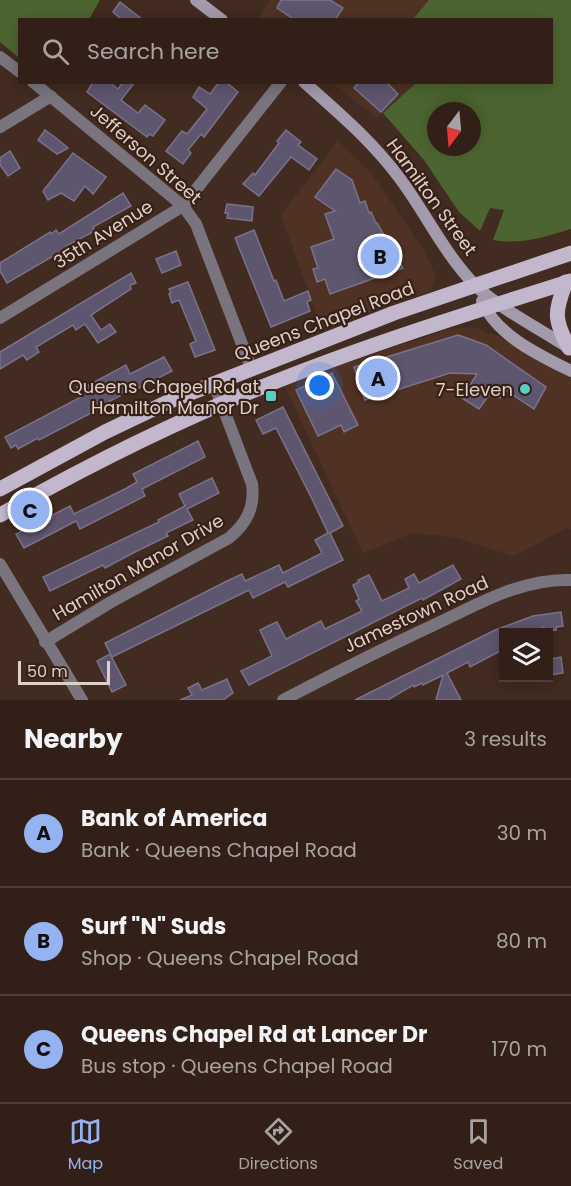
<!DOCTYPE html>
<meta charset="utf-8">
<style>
:root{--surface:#322018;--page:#3d2d25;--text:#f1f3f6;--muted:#a8a3a2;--line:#4d3e37;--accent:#95b2f1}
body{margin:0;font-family:Poppins,sans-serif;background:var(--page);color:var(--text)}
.controls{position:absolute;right:18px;bottom:18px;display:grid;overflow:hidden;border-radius:0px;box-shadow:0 3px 15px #0003}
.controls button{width:54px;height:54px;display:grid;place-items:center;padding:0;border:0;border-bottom:2px solid var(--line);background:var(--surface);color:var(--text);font:30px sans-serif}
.compass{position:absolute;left:427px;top:102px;width:54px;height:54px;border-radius:50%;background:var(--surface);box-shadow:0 3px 15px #0003;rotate:196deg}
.scale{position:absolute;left:18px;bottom:15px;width:92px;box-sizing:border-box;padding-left:6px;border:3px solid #decfc8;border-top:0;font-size:16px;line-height:21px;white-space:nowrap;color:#decfc8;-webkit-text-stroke:4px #372116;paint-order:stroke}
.you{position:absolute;left:320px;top:386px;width:21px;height:21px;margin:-15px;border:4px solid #fff;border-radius:50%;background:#1a73e8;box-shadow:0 0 0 9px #1a73e833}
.badge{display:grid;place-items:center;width:39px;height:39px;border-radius:50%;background:var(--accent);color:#111;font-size:20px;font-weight:700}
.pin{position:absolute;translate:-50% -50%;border:3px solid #fff;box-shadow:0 2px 6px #0006}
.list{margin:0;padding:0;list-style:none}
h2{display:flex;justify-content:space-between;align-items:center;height:78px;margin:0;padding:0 24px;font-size:26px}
h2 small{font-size:20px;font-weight:400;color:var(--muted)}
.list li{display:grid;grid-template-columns:39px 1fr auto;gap:18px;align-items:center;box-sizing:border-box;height:108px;padding:0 24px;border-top:2px solid var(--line)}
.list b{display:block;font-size:22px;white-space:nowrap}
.list p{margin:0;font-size:20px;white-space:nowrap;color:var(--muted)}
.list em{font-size:20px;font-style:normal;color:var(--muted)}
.icon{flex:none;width:33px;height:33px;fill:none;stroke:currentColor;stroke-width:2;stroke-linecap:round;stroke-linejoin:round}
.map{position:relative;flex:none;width:571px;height:700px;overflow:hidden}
.search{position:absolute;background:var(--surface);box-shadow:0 3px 15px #0003;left:18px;right:18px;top:18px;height:66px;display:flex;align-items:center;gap:15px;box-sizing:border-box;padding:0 21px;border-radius:0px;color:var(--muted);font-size:22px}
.sheet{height:402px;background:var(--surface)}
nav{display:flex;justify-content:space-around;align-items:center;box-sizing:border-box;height:84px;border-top:2px solid var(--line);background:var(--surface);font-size:16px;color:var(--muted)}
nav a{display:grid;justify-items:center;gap:3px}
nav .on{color:var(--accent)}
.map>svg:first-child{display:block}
.built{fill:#4f3223}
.green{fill:#4c6530;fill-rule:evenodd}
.building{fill:#5e566e;stroke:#7a728b;stroke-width:1.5}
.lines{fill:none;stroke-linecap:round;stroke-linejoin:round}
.street{stroke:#7a747f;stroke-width:12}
.secondary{stroke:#a39aab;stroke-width:12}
.primary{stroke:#c2b7cd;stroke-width:15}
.poi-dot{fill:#57cec2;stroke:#372116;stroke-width:2}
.labels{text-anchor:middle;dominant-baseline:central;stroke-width:4.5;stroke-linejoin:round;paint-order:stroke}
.street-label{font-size:18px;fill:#decfc8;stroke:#372116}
.poi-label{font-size:18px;fill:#decfc8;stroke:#372116;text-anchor:end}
</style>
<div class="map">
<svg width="571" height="700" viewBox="0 0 571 700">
<rect width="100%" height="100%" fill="#422b20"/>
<g class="built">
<polygon points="270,0 429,0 413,19 257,20"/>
<polygon points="332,83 416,83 377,118"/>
<polygon points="338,141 372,174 423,249 436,276 432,290 322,330 281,215"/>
<polygon points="473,327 511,341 571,377 571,529 565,529 514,556 453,537 413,533 363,553 285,387 331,368 449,329"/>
</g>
<g class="green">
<polygon points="0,0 100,0 89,19 20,20 19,58 0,42"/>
<path d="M 429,0 L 571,0 L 571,229 C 544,237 521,245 493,240 L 504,210 L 490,208 L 480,231 L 459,212 L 424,160 L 383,113 L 416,83 L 552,82 L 552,20 L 413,19 ZM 436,111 L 472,111 L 472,147 L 436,147 Z"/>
</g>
<g class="building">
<polygon points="281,0 330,0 343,8 335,20 295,20 277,8"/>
<polygon points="120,2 143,20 122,20 113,12"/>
<polygon points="93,82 109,82 118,89 123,82 135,82 121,100 138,113 145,105 165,120 153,136 149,134 147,137 87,92"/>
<polygon points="219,82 226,82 238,92 204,137 201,134 188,150 191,153 183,164 166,151 182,131 187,134 207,109 193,97 199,87 210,94"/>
<polygon points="359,82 386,82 398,94 381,112 354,88"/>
<polygon points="45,130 56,138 68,148 57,154 38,140"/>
<polygon points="286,130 301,142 298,145 317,159 309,170 291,157 259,196 243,184 253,173 255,175 279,143 277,141"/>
<polygon points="10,151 20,168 8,176 0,165 0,158"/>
<polygon points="73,153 106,177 93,194 85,186 74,201 61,193 48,200 43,191"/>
<polygon points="336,169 352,180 360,203 365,201 369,213 371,212 376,223 377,223 403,268 330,294 325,279 317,282 313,269 318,268 311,247 334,239 325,214 335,211 315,197"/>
<polygon points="123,193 131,206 93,227 94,230 91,233 66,246 67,248 7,283 0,271 0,263 50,232 51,234 56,230 59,234"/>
<polygon points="227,204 253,207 252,221 227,218 228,213 225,213"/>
<polygon points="254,230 274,281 276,280 284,301 308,291 311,300 307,302 310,311 271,327 235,238"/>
<polygon points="176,251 181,265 162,273 156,259"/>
<polygon points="131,273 136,283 130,285 131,289 91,315 101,330 110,324 116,332 98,343 85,324 76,330 73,325 36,347 39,352 27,360 23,355 0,369 0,352"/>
<polygon points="188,282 215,350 195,357 190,344 196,341 179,300 172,303 169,294 171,293 169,289"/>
<polygon points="458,335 486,345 546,387 534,409 505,390 500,398 491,392 479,409 462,398 477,374 450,373 365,400 354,367"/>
<polygon points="164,357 172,371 139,388 138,384 119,394 120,396 100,406 101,408 39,440 38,438 18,449 16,445 11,448 5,437 81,397 77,387 86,383 87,386 126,365 130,374"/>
<polygon points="332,373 358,425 344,432 341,425 318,436 296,390"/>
<polygon points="283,407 343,526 330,533 343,560 288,587 285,582 253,598 249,590 112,657 105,643 225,582 242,574 245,581 279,565 283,573 322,553 315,540 328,533 313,501 276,428 263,434 256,420"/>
<polygon points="198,441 205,457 142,489 145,496 80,529 76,521 24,548 16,534 70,506 74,514 125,489 137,482 133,474"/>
<polygon points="212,478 219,493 187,509 193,520 166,533 168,536 135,552 105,568 103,565 50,591 43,577 159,522 158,520 185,506 179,494"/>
<polygon points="453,565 461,579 423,600 422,598 249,685 241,671 272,656 260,630 268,626 277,622 286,639 321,621 325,629 362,611 356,601 359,599 353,585 359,582 358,580 369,575 382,601 409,588 405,579 414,574 419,583"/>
<polygon points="561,612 563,626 556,627 556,630 545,631 544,627 528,633 504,633 504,649 470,667 468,662 447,673 461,700 436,700 443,675 423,685 422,683 414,687 413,685 388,700 355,700 495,630 533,616"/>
<polygon points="110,654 126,685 112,692 97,661"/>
<polygon points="561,657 563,673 551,675 549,659"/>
<polygon points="227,679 233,693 223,700 180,700 192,695 188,688 198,683 202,690"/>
</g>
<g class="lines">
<g class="street">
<polyline points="0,57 20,72"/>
<polyline points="33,82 183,206 196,224 252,370"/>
<polyline points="0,127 51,96"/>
<polyline points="0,318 183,206 281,82"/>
<polyline points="0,564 82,700"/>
<path d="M 45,642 L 111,602 L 229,538 C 247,523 255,507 252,484 L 214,384"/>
<path d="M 283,700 C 333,674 384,648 436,624 C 479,604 522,578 571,580"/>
</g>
<g class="secondary">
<polyline points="196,0 222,20"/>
<path d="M 304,82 C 339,113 373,142 401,180 C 426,214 445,254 474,284 C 498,308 540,329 569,348"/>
<path d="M 482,301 C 497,336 539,355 571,371"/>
</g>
<g class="primary">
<path d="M 566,282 C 554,312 554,320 569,348"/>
<polyline points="0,489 105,432 170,401 394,313 571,253"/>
<path d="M 0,515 C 83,468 168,425 257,389 C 360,347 466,314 571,281"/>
</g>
</g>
<g class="poi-dot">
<circle cx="525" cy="389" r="6"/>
<rect x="265" y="390" width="12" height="12" rx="3"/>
</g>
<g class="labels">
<g class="street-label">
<text transform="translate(146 154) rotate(41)">Jefferson Street</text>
<text transform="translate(432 197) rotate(54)">Hamilton Street</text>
<text transform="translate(103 234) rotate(-32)">35th Avenue</text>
<text transform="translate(324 321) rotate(-21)">Queens Chapel Road</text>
<text transform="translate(138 567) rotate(-30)">Hamilton Manor Drive</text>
<text transform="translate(416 614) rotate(-25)">Jamestown Road</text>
</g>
<g class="poi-label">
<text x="259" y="386">Queens Chapel Rd at<tspan x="259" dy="21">Hamilton Manor Dr</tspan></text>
<text x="513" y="389">7-Eleven</text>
</g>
</g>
</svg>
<div class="controls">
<button><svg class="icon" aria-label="layers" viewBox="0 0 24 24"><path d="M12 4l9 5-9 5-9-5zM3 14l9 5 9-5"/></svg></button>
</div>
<svg class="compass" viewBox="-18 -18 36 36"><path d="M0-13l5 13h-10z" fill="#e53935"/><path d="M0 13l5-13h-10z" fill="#a8a3a2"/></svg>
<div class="scale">50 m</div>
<div class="you"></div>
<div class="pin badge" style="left:378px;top:378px">A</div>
<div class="pin badge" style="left:380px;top:256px">B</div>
<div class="pin badge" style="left:30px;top:510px">C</div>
<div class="search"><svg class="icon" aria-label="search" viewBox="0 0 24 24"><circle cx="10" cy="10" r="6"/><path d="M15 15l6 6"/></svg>Search here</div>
</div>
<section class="sheet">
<h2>Nearby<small>3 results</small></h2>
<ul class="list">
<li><span class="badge">A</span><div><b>Bank of America</b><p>Bank · Queens Chapel Road</p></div><em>30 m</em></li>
<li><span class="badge">B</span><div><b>Surf &quot;N&quot; Suds</b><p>Shop · Queens Chapel Road</p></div><em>80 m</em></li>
<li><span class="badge">C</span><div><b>Queens Chapel Rd at Lancer Dr</b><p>Bus stop · Queens Chapel Road</p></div><em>170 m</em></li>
</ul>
</section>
<nav>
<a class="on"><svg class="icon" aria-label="map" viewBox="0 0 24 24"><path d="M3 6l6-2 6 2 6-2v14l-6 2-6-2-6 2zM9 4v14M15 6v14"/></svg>Map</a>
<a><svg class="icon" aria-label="directions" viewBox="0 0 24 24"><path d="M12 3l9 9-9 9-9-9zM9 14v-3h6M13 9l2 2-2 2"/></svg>Directions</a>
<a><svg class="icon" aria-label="saved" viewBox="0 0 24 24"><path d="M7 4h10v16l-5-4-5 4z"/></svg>Saved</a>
</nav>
